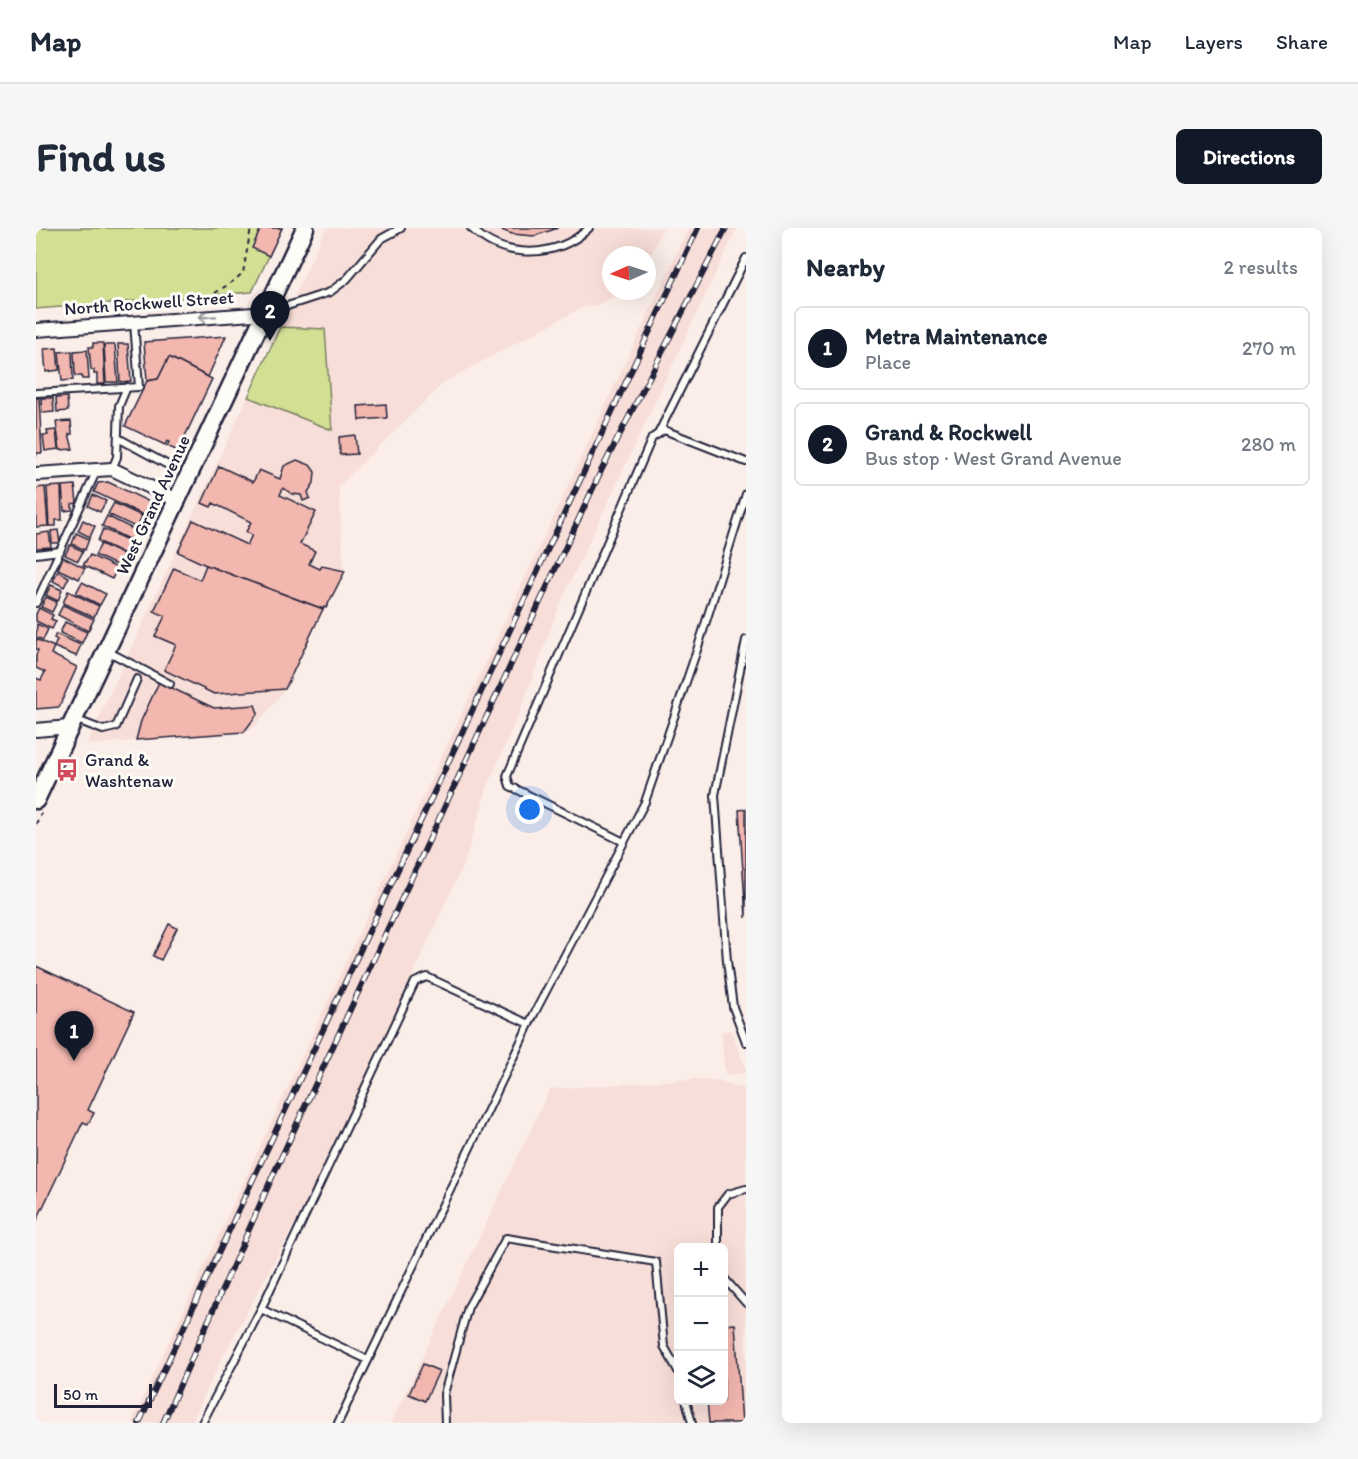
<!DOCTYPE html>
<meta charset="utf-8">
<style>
:root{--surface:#fff;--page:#f6f6f7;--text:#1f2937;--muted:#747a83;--line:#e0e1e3;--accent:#111827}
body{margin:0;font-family:Itim,sans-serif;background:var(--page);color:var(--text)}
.controls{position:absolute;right:18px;bottom:18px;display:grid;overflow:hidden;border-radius:9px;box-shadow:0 6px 24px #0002}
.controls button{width:54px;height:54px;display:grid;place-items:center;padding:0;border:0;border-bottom:2px solid var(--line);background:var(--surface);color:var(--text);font:30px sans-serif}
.compass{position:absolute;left:566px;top:18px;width:54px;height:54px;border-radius:50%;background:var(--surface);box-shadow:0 6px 24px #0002;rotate:267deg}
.scale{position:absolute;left:18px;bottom:15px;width:98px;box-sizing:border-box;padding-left:6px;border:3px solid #22223b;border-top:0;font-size:16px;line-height:21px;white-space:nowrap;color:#22223b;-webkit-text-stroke:4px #fdfcf7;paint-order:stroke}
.you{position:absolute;left:494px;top:582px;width:21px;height:21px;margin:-15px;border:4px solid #fff;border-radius:50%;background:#1a73e8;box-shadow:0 0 0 9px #1a73e833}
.badge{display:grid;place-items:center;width:39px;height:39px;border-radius:50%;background:var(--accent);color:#fff;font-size:20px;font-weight:700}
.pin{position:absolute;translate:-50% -50px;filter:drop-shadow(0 2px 3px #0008)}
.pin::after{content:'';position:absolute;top:32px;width:21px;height:18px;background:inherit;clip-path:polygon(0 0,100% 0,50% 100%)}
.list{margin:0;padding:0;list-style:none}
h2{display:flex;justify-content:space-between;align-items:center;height:78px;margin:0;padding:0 24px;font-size:26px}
h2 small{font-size:20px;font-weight:400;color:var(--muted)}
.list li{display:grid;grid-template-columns:39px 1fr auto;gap:18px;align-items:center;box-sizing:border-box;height:84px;margin:0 12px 12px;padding:0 12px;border:2px solid var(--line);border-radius:9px}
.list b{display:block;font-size:22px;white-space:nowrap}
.list p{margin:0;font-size:20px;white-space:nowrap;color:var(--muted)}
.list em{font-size:20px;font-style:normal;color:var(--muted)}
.icon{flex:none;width:33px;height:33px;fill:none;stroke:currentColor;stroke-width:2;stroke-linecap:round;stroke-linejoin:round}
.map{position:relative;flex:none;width:710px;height:1195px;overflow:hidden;border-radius:9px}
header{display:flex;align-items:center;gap:36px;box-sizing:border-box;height:84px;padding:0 30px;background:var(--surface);border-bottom:2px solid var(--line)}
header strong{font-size:28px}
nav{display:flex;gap:33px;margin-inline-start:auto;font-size:21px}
.intro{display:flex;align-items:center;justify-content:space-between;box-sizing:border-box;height:144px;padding:0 36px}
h1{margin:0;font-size:42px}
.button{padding:15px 27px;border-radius:9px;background:var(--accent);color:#fff;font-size:21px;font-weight:700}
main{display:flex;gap:36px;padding:0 36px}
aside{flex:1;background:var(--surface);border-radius:9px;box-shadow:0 6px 24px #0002}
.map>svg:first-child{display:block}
.built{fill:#f8ded8;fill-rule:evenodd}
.green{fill:#d3df92;stroke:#7a8066;stroke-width:1.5}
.building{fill:#f2b7af;stroke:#22223b;stroke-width:1.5}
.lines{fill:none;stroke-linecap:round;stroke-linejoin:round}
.service-casing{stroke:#22223b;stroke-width:10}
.minor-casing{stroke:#22223b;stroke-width:16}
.secondary-casing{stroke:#22223b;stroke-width:21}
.path{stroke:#22223b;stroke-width:2;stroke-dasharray:4.5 4.5;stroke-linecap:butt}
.service{stroke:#fdfcf7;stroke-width:6}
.minor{stroke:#fdfcf7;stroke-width:12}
.secondary{stroke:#fdfcf7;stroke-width:16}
.rail-casing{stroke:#22223b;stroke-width:6}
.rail{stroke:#fdfcf7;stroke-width:4;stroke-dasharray:11;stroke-linecap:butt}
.oneway{stroke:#9a9aa2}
.labels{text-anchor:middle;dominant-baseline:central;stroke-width:6;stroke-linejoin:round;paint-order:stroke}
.street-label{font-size:18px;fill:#22223b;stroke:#fdfcf7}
.poi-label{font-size:18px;fill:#22223b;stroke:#fdfcf7;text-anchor:start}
</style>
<header>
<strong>Map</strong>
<nav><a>Map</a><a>Layers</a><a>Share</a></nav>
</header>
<div class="intro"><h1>Find us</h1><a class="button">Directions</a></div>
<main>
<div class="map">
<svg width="710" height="1195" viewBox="0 0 710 1195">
<rect width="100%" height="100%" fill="#fbeee9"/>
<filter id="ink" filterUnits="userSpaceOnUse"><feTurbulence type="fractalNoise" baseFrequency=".0167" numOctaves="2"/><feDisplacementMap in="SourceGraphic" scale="12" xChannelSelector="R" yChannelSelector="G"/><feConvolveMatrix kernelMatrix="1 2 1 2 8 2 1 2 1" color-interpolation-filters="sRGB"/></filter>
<g filter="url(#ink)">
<g class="built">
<polygon points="290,0 627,0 611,37 611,27 575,27 575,63 584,63 580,67 562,77 545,80 410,153 303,258 308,343 249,461 239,475 214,503 50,517"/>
<polygon points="652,0 701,0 524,376 486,478 452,558 429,633 280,956 184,1134 156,1195 95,1195"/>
<polygon points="695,802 710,841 710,845 689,847 685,804"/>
<path d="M 658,851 L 684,853 L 710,861 L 710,1195 L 355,1195 L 514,861 ZM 642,1020 L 688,1020 L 688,1172 L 642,1172 Z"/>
</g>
<g class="green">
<polygon points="0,0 246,0 216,64 0,81"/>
<polygon points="244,99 289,101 296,202 212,169"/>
</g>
<g class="building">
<polygon points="225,0 246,0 233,28 216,20"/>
<polygon points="460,0 522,0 498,8 476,6"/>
<polygon points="190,108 172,149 133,129 122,151 111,153 108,114"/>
<polygon points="57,115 67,115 69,156 61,156 61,146 58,146 58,142 55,142 53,119 57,119"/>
<polygon points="82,116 92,116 95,153 84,154"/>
<polygon points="68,117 79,117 82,154 70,154"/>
<polygon points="21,120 23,142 10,144 8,121"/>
<polygon points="51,122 53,151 46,151 46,148 39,148 38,123"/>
<polygon points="36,123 37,152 26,153 23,124"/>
<polygon points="133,129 176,151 142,223 131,218 133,214 131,213 129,217 89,198 111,153 122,151"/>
<polygon points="31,169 32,183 21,184 20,170"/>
<polygon points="0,170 3,170 6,225 1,225 0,229"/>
<polygon points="5,170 17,170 18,184 6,185"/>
<polygon points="350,176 351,190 323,192 322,178"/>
<polygon points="35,193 36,206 33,206 37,221 24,222 20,194"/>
<polygon points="20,202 22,221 9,223 7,207 12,207 11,203"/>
<polygon points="319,207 321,226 304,227 303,209"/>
<polygon points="261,232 274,237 279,244 278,255 272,264 274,270 267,273 265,267 256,266 247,260 244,267 280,284 264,316 279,323 273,336 284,341 286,338 309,343 290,380 288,379 287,381 170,337 142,324 157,292 211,317 216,307 210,304 215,294 177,275 175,279 166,275 183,238 217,254 223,242 244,251 248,238"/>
<polygon points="72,254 118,276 112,289 58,264 62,255"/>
<polygon points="39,257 41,275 36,276 36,282 28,283 26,258"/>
<polygon points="25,258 26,292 20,292 20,298 13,298 11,259"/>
<polygon points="9,259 12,298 0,299 0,260"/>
<polygon points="57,267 70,273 64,284 52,278"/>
<polygon points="78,275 106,288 101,300 72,286"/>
<polygon points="71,288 101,303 96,313 66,298"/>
<polygon points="47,292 59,298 54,309 42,303"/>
<polygon points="67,301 94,313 89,326 62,313"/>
<polygon points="22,302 24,315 16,315 15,303"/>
<polygon points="13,304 15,319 0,320 0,306"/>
<polygon points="40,305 53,311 49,322 36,316"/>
<polygon points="65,316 88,327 82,338 59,327"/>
<polygon points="34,317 47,323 42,333 29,327"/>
<polygon points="54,327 81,340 76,351 47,337"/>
<polygon points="27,329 49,340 43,351 22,341"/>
<polygon points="170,337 287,381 249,461 178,466 128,442 140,417 119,408 129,388 118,383 138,340 164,352"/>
<polygon points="22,343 33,349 28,359 17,353"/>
<polygon points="46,354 70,366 64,377 40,365"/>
<polygon points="15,357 26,362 22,373 10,367"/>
<polygon points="32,363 63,378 58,389 27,375"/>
<polygon points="10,369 21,374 16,384 5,379"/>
<polygon points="27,377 58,391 52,403 22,387"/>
<polygon points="3,380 17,387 15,391 20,393 16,401 0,393 0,386"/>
<polygon points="29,394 51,404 46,415 24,405"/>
<polygon points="1,396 12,401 7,412 0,409"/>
<polygon points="20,406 45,417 40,428 18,419 21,412 18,410"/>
<polygon points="0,411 18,419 15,426 41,439 23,479 0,481 0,450 5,452 9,444 0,440 0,427 2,422 0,421"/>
<polygon points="123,454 178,480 219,477 222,485 208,504 100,512 105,493"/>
<polygon points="710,581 710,690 703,582"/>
<polygon points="133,696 141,700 125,732 117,728"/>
<polygon points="0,738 98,784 52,882 58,885 52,896 47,894 0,994"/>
<polygon points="699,1096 706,1195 673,1195 671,1172 688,1172 688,1097"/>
<polygon points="387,1136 403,1143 389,1173 373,1166"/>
</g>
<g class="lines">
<g class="service-casing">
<g id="service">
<path d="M 435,0 C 468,32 520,31 553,0"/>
<polyline points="233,84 294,64 311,51 345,11 365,0"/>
<polyline points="0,165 103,159 98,95"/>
<polyline points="622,206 710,30"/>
<polyline points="82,210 130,236"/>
<polyline points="76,241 81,229 83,178 91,159"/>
<polyline points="0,326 24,323"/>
<polyline points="0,375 61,242"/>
<polyline points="710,412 679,567 691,733 697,779 710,814"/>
<polyline points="73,424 134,456"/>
<polyline points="41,492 67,502 80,499 101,451"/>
<polyline points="588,614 474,558 471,548 616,210 628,202 710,234"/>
<polyline points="682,1020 682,979 692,966 710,961"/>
<polyline points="688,1050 710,1075"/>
<polyline points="225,1081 332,1132"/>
<polyline points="650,1172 656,1195"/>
<polyline points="166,1195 225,1081 379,754 391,749 493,796"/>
<polyline points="302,1195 498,786 609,574 662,419 710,266"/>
<polyline points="409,1195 408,1166 432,1079 470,1010 620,1034 628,1118 642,1143"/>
</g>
</g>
<g class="minor-casing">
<g id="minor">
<polyline points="0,102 229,85"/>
<polyline points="0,246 76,241 141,272"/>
<polyline points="0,502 33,499"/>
</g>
</g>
<g class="secondary-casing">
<polyline id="secondary" points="0,572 269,0"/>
</g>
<g class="path">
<polyline points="164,75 196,54 207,45 215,0"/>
<polyline points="0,596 5,585"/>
</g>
<use href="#service" class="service"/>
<use href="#minor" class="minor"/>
<use href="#secondary" class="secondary"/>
<g class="rail-casing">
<g id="rail">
<polyline points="103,1195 662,0"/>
<polyline points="127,1195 238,945 565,243 690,0"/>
</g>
</g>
<use href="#rail" class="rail"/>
</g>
<defs><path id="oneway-shaft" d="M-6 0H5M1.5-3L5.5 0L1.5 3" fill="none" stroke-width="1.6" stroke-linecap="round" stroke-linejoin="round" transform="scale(1.5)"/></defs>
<use class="oneway" href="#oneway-shaft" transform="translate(171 89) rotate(176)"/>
</g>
<defs>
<g id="bus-bare" transform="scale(1.8)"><path d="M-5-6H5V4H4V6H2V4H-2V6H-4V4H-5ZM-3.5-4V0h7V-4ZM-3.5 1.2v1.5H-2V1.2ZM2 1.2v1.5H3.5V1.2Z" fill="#d1495b" stroke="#fdfcf7" stroke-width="2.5" paint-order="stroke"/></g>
</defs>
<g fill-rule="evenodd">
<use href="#bus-bare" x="31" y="542"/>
</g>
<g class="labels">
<g class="street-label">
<text transform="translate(113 75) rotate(-4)">North Rockwell Street</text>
<text transform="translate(117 277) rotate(-65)">West Grand Avenue</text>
</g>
<g class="poi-label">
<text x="49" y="532">Grand &amp;<tspan x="49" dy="21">Washtenaw</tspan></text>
</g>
</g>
</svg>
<div class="controls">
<button>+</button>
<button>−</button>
<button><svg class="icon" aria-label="layers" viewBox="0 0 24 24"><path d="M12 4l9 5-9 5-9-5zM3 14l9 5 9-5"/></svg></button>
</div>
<svg class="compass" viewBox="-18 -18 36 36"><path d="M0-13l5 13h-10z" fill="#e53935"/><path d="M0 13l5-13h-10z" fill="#747a83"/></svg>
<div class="scale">50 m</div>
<div class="you"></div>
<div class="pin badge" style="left:38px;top:833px">1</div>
<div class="pin badge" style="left:234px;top:113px">2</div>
</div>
<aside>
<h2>Nearby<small>2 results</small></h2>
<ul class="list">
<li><span class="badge">1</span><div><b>Metra Maintenance</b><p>Place</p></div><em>270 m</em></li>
<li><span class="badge">2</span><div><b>Grand &amp; Rockwell</b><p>Bus stop · West Grand Avenue</p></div><em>280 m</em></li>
</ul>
</aside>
</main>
